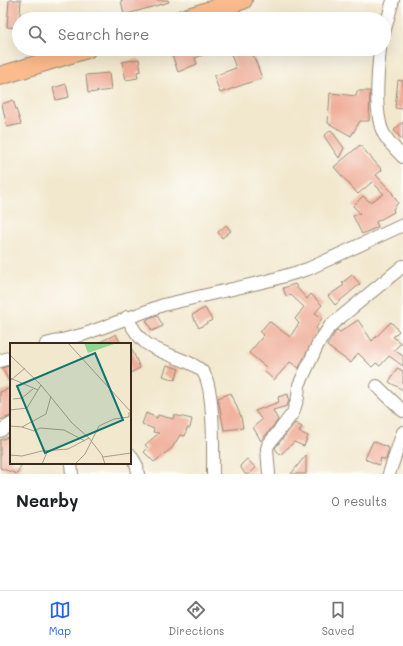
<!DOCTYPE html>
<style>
:root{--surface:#fff;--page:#f6f6f6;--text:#202124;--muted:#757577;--line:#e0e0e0;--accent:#2563eb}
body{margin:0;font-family:Mali,sans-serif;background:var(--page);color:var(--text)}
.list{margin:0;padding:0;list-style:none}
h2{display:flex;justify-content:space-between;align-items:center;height:52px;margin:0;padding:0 16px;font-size:17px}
h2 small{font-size:13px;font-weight:400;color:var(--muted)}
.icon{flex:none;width:22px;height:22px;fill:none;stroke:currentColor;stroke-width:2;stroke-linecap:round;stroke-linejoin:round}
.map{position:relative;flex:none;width:403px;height:474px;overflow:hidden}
.search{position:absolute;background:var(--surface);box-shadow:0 4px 16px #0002;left:12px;right:12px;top:12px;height:44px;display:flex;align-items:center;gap:10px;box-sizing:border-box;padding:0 14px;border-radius:22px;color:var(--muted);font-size:15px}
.sheet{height:116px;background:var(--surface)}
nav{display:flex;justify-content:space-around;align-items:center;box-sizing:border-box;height:56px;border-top:1px solid var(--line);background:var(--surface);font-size:11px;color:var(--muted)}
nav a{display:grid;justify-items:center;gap:2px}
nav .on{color:var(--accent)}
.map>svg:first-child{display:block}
.building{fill:#f0ae9a}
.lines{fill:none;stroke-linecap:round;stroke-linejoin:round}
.minor-casing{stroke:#968976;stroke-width:14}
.highway-casing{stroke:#968976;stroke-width:20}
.minor{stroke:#fff;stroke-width:12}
.highway{stroke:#fbbb8c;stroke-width:18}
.inset-road{fill:none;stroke:#a99c88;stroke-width:1}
.view{fill:#0f766e;fill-opacity:0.15;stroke:#0f766e;stroke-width:2}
.inset-edge{fill:none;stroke:#3b2a1e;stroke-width:2}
</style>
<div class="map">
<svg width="403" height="474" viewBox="0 0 403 474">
<rect width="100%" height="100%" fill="#fdfcf7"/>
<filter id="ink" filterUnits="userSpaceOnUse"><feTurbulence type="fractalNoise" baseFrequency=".025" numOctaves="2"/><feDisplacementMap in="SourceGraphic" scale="8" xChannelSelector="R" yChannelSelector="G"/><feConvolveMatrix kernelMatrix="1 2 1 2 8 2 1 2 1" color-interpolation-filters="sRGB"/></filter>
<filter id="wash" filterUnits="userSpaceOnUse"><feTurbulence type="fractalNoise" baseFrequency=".012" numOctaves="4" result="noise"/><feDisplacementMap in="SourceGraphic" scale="16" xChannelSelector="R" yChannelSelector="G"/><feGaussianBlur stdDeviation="0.9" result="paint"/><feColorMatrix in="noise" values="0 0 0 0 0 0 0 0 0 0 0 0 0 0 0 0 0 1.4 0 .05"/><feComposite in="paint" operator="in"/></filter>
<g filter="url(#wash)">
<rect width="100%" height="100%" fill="#f2e8ce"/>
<g id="blocks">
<g class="building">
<polygon points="9,0 21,0 19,28 7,27"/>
<polygon points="121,0 168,0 169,2 124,15"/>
<polygon points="170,49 216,49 216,50 195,58 197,64 178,72"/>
<polygon points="229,49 251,49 262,78 220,93 214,76 236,68"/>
<polygon points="139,59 141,71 137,72 138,78 126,80 122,62"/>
<polygon points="109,73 111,90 88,93 86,75"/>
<polygon points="398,80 403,81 403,109 395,108"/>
<polygon points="66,84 69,97 56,100 53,88"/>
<polygon points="357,91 370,91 369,121 360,121 351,136 328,123 330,93 356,96"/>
<polygon points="13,100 21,124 7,127 2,104"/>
<polygon points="403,122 403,141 394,130"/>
<polygon points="331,130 344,148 339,158 324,136"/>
<polygon points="360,145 382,170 376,175 391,191 398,203 393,209 394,212 376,222 378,227 362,234 353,216 360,213 353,206 363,196 370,202 384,194 372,182 358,194 334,167"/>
<polygon points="226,225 231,231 222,238 218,232"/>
<polygon points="352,275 360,284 335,305 328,296 344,285 342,283"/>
<polygon points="295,284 298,289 307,299 311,294 322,305 315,313 322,318 316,328 318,330 299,368 290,362 274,380 264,371 267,368 249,353 264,335 260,332 269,321 290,337 299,323 295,319 304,307 291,295 286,296 283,288"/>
<polygon points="205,308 212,320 199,328 192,315"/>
<polygon points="157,315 163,326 152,331 146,320"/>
<polygon points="358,320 372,341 391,322 399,331 393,337 401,343 394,350 403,356 403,366 389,356 380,366 376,363 372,367 358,353 351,363 327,346 336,331 337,330 340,332"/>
<polygon points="116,334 121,344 96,344"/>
<polygon points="130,345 140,368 130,373"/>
<polygon points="11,365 11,385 2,368"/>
<polygon points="167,365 179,369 175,380 163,376"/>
<polygon points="397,368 403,371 403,390 389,382"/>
<polygon points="11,388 11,416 0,420 0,392"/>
<polygon points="231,393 241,417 243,428 224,430 218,398"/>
<polygon points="288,394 289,400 287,406 273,410 278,420 261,441 253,427 262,420 255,411 279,402 278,397"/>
<polygon points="146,413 157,418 158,415 173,419 174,415 192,419 190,428 187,428 185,436 180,435 172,448 154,462 144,452 148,448 145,445 159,433 153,432 154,429 142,424"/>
<polygon points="295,423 302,427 299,432 308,436 304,446 294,442 280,455 275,448"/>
<polygon points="11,436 11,463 22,463 17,474 0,468 0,440"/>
<polygon points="373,441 389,448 386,460 381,458 379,465 365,459"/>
<polygon points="306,455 306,474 291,474"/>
<polygon points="247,459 256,468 249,474 245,474 240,466"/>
</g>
</g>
</g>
<g filter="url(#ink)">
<use href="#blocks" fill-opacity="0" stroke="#968976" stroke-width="1"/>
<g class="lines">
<g class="minor-casing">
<g id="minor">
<polyline points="384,33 393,0"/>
<path d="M 380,49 C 378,70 373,117 385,136 C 390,144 397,151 403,157"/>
<path d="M 127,317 C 141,346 152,348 180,359 C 188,362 196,365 202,371 C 215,385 213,453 213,474"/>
<polyline points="46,344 85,334 163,305 271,280 308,269 403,225"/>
<polyline points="0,361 11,357"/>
<polyline points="377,386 403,411"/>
<polyline points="0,431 11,424"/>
<polyline points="130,454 137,466 138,474"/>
<polyline points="71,463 72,474"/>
<polyline points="269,474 267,449 268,445 293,413 298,397 299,385 318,344 330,326 403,266"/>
<polyline points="389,474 403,432"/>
</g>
</g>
<g class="highway-casing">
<g id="highway">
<polyline points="182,19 243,0"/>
<polyline points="0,76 87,49"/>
</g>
</g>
<use href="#minor" class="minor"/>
<use href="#highway" class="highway"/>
</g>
</g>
<g transform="translate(10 343)">
<rect width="121" height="121" fill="#f2e8ce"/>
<path d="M 74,0 L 107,0 L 78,10 Z" fill="#8ed691"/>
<path class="inset-road" d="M 58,0 L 121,69M 0,12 L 31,42 L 62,80 L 79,95 L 92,112 L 95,121M 0,35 L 28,47M 0,38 L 15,25M 3,56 L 12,55 L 23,46M 0,67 L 17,65 L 31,42M 0,83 L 12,84 L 36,71 L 41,53M 12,84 L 24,88 L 30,85 L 54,87 L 75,98M 0,112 L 12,113 L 32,108 L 58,106 L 79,95M 93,114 L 121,110M 32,121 L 38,107M 65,121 L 75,111 L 89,83 L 104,76 L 119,74 L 119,69"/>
<path class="view" d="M 85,10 L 113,77 L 35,110 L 7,43 Z"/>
<rect width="121" height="121" class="inset-edge"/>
</g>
</svg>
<div class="search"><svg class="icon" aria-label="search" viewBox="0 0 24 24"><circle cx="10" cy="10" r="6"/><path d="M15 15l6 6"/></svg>Search here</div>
</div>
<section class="sheet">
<h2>Nearby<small>0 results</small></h2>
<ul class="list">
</ul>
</section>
<nav>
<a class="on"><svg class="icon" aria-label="map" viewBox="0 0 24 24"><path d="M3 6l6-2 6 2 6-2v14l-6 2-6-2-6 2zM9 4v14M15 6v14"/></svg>Map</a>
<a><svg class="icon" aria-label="directions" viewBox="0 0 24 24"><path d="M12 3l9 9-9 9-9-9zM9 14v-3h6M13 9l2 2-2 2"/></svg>Directions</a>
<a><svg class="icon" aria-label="saved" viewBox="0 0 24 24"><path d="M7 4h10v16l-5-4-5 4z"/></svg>Saved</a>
</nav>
